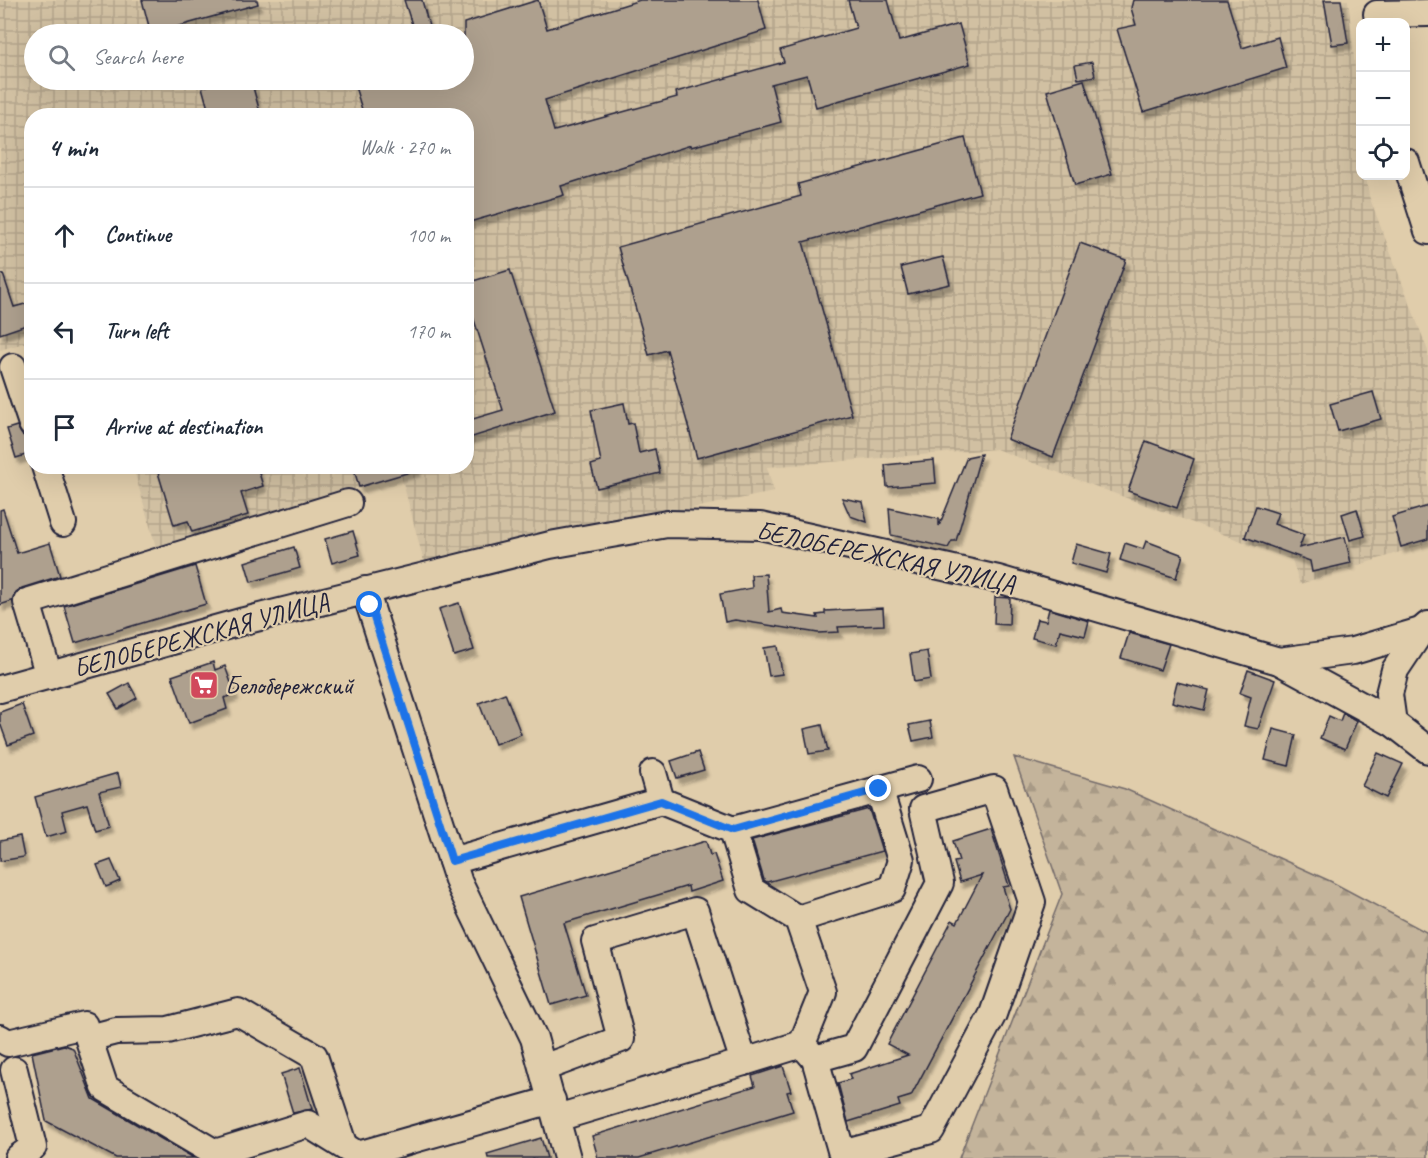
<!DOCTYPE html>
<meta charset="utf-8">
<style>
:root{--surface:#fff;--page:#f2f2f3;--text:#1f2937;--muted:#747a83;--line:#e0e1e3}
body{margin:0;font-family:Caveat,sans-serif;background:var(--page);color:var(--text)}
.controls{position:absolute;right:18px;top:18px;display:grid;overflow:hidden;border-radius:12px;box-shadow:0 6px 24px #0002}
.controls button{width:54px;height:54px;display:grid;place-items:center;padding:0;border:0;border-bottom:2px solid var(--line);background:var(--surface);color:var(--text);font:30px sans-serif}
.stop{position:absolute;width:18px;height:18px;margin:-14px;border:4px solid #1a73e8;border-radius:50%;background:#fff}
.stop.end{background:#1a73e8;border-color:#fff;box-shadow:0 2px 6px #0008}
.list{margin:0;padding:0;list-style:none}
h2{display:flex;justify-content:space-between;align-items:center;height:78px;margin:0;padding:0 24px;font-size:26px}
h2 small{font-size:20px;font-weight:400;color:var(--muted)}
.list li{display:grid;grid-template-columns:39px 1fr auto;gap:18px;align-items:center;box-sizing:border-box;height:96px;padding:0 24px;border-top:2px solid var(--line)}
.list b{display:block;font-size:22px;white-space:nowrap}
.list em{font-size:20px;font-style:normal;color:var(--muted)}
.icon{flex:none;width:33px;height:33px;fill:none;stroke:currentColor;stroke-width:2;stroke-linecap:round;stroke-linejoin:round}
.map{position:relative;flex:none;width:1428px;height:1158px;overflow:hidden}
.search{position:absolute;background:var(--surface);box-shadow:0 6px 24px #0002;left:24px;top:24px;width:450px;height:66px;display:flex;align-items:center;gap:15px;box-sizing:border-box;padding:0 21px;border-radius:33px;color:var(--muted);font-size:22px}
.panel{position:absolute;background:var(--surface);box-shadow:0 6px 24px #0002;left:24px;top:108px;width:450px;height:366px;border-radius:24px}
.map>svg:first-child{display:block}
.industrial{fill:url(#industrial-grid);fill-rule:evenodd}
.forest{fill:url(#forest-firs);stroke:#736b6b;stroke-width:1.5}
.building{fill:#aea08e;stroke:#22223b;stroke-width:1.5;filter:url(#shadow)}
.lines{fill:none;stroke-linecap:round;stroke-linejoin:round}
.minor-casing{stroke:#22223b;stroke-width:30}
.minor{stroke:#e0cdab;stroke-width:26}
.route{stroke:#1a73e8;stroke-width:8}
.labels{text-anchor:middle;dominant-baseline:central;stroke-width:4.5;stroke-linejoin:round;paint-order:stroke}
.street-label{font-size:26px;fill:#22223b;stroke:#e0cdab}
.poi-label{font-size:26px;fill:#22223b;stroke:#e0cdab;text-anchor:start}
</style>
<div class="map">
<svg width="1428" height="1158" viewBox="0 0 1428 1158">
<defs>
<pattern id="industrial-grid" width="8" height="8" patternUnits="userSpaceOnUse" patternTransform="scale(1.5)"><rect width="8" height="8" fill="#d1c0a2"/><path d="M0 4h8M4 0v8" fill="none" stroke="#b3a58c"/></pattern>
<pattern id="forest-firs" width="22" height="20" patternUnits="userSpaceOnUse" patternTransform="scale(1.5)"><rect width="22" height="20" fill="#c4b49b"/><path d="M5 1l3.5 6h-7zM16 11l3.5 6h-7z" fill="#a89a86"/></pattern>
<filter id="shadow"><feDropShadow dx="3.5" dy="6" stdDeviation="1.5" flood-color="#0004"/></filter>
</defs>
<rect width="100%" height="100%" fill="#e0cdab"/>
<filter id="ink" filterUnits="userSpaceOnUse"><feTurbulence type="fractalNoise" baseFrequency=".0167" numOctaves="2"/><feDisplacementMap in="SourceGraphic" scale="12" xChannelSelector="R" yChannelSelector="G"/><feConvolveMatrix kernelMatrix="1 2 1 2 8 2 1 2 1" color-interpolation-filters="sRGB"/></filter>
<g filter="url(#ink)">
<path class="industrial" d="M 0,0 L 1348,0 L 1360,118 L 1360,176 L 1366,176 L 1369,196 L 1428,351 L 1428,543 L 1300,584 L 1292,560 L 996,449 L 767,467 L 774,492 L 424,562 L 401,475 L 156,547 L 133,467 L 466,466 L 466,116 L 32,116 L 31,341 L 0,350 ZM 34,34 L 464,34 L 464,80 L 34,80 Z"/>
<polygon class="forest" points="1014,757 1125,789 1330,881 1426,932 1428,935 1428,1158 959,1158 1062,894"/>
<g class="building">
<polygon points="142,0 257,0 258,4 151,34"/>
<polygon points="404,0 422,0 431,34 415,34"/>
<polygon points="538,0 547,29 640,0 758,0 766,30 545,100 554,131 677,97 676,92 784,62 780,50 856,28 848,0 888,0 899,41 959,24 970,64 816,107 807,75 771,84 781,122 691,147 691,145 561,186 564,195 466,223 466,116 364,116 353,80 464,80 464,23"/>
<polygon points="1133,0 1227,0 1242,48 1278,37 1286,68 1143,112 1117,29 1136,25 1131,8"/>
<polygon points="1324,0 1341,0 1348,43 1332,45"/>
<polygon points="1092,62 1095,76 1078,79 1075,65"/>
<polygon points="229,80 251,80 261,116 210,116 202,87"/>
<polygon points="1084,80 1112,174 1075,185 1047,91"/>
<polygon points="965,138 980,193 803,242 852,415 697,458 667,350 649,355 618,247 801,196 798,184"/>
<polygon points="1080,243 1126,260 1053,457 1007,439"/>
<polygon points="943,257 950,284 908,294 901,267"/>
<polygon points="510,270 555,411 466,439 466,421 503,410 466,295 466,283"/>
<polygon points="0,274 3,274 14,307 32,302 32,323 0,334"/>
<polygon points="1373,392 1381,419 1338,431 1330,404"/>
<polygon points="624,403 628,424 633,423 639,453 655,449 660,473 597,488 591,465 601,462 591,410"/>
<polygon points="17,426 22,435 28,438 32,453 16,458 7,429"/>
<polygon points="1146,441 1194,459 1177,508 1128,491"/>
<polygon points="981,454 956,541 952,541 948,548 891,535 889,508 939,519 939,526 967,457"/>
<polygon points="934,460 936,483 887,487 885,465"/>
<polygon points="156,466 257,466 263,486 241,493 248,515 192,532 188,521 174,525"/>
<polygon points="353,466 417,466 417,470 359,487"/>
<polygon points="842,498 863,502 867,522 850,516"/>
<polygon points="1256,506 1278,513 1274,524 1304,535 1299,548 1345,537 1351,563 1312,572 1310,561 1245,537"/>
<polygon points="1428,506 1428,539 1401,547 1392,517"/>
<polygon points="3,509 17,553 50,543 60,576 22,588 16,592 12,601 0,605 0,510"/>
<polygon points="1357,509 1365,536 1350,540 1342,514"/>
<polygon points="353,531 360,555 332,563 325,539"/>
<polygon points="1146,541 1183,555 1176,578 1120,560 1125,543 1143,549"/>
<polygon points="1076,544 1111,554 1106,573 1071,563"/>
<polygon points="294,547 300,568 251,582 245,562"/>
<polygon points="195,566 206,604 75,643 64,606"/>
<polygon points="766,574 769,612 781,609 782,613 818,618 817,615 825,614 825,611 883,608 884,625 838,627 839,632 818,633 735,620 725,622 720,594 752,588 751,575"/>
<polygon points="995,597 1010,598 1009,625 994,624"/>
<polygon points="459,603 474,650 454,656 439,609"/>
<polygon points="1049,609 1089,621 1085,636 1060,630 1056,644 1032,638 1037,619 1046,621"/>
<polygon points="1129,633 1169,644 1160,670 1121,658"/>
<polygon points="778,646 782,674 769,676 764,648"/>
<polygon points="927,651 931,679 914,682 910,654"/>
<polygon points="213,662 215,670 225,666 235,694 224,698 227,709 189,723 172,676"/>
<polygon points="1248,670 1275,680 1258,729 1244,726 1251,697 1240,693"/>
<polygon points="1177,682 1209,690 1204,710 1172,702"/>
<polygon points="129,683 137,698 118,709 109,694"/>
<polygon points="505,693 521,734 495,744 479,703"/>
<polygon points="22,704 33,736 8,745 0,723 0,712"/>
<polygon points="1343,713 1357,721 1345,749 1320,738 1329,716 1340,721"/>
<polygon points="930,721 933,737 913,741 909,725"/>
<polygon points="822,725 828,751 809,754 804,729"/>
<polygon points="1273,729 1296,735 1289,766 1265,760"/>
<polygon points="698,752 704,770 677,778 671,761"/>
<polygon points="1378,753 1403,764 1386,798 1362,786"/>
<polygon points="118,773 121,787 99,792 109,826 95,830 87,804 62,811 67,831 46,837 35,797"/>
<polygon points="869,809 882,851 767,882 764,880 752,840"/>
<polygon points="991,829 1009,886 1003,887 1010,909 911,1096 898,1100 900,1106 848,1122 838,1083 851,1079 849,1074 908,1055 887,1044 952,920 957,923 982,875 960,882 954,862 959,861 953,841"/>
<polygon points="20,837 24,857 0,861 0,841"/>
<polygon points="706,841 710,855 714,854 723,881 689,892 688,886 564,923 586,995 551,1005 519,897"/>
<polygon points="111,860 120,881 106,887 97,865"/>
<polygon points="64,1045 73,1048 93,1099 194,1158 116,1158 46,1121 32,1053"/>
<polygon points="783,1066 791,1091 787,1092 793,1111 639,1158 598,1158 592,1136 755,1086 752,1076"/>
<polygon points="300,1068 312,1109 293,1113 281,1074"/>
<polygon points="541,1138 547,1158 488,1158 487,1154"/>
</g>
<g class="lines">
<g class="minor-casing">
<g id="minor">
<polyline points="1377,14 1428,13"/>
<polyline points="1406,162 1428,231"/>
<polyline points="13,367 32,424"/>
<polyline points="45,466 63,523"/>
<polyline points="365,590 459,883 534,1038 567,1158"/>
<polyline points="1279,661 1353,651 1421,631 1428,625"/>
<polyline points="49,676 27,602 348,503"/>
<polyline points="0,689 244,621 550,545 667,524 760,526 998,579 1279,661 1393,723 1428,750"/>
<polyline points="1393,723 1389,694 1395,670 1421,631"/>
<polyline points="661,801 733,830 751,890 798,919 823,992 802,1044"/>
<polyline points="733,830 918,779"/>
<polyline points="452,861 661,801 653,773"/>
<polyline points="798,919 892,889 901,860 879,789"/>
<polyline points="0,1038 8,1043 84,1025 105,1088 215,1153 308,1124 358,1155"/>
<polyline points="89,1038 116,1031 168,1030 238,1012 314,1056 343,1144"/>
<polyline points="744,1062 802,1044 815,1059 854,1048 940,883 923,809 994,789 1032,902 993,1014 931,1130 842,1154 815,1059"/>
<polyline points="543,1068 621,1039 595,941 695,911 744,1062 557,1118"/>
<polyline points="14,1070 33,1147 18,1158"/>
<polyline points="359,1158 358,1155 552,1100"/>
</g>
</g>
<use href="#minor" class="minor"/>
</g>
</g>
<g class="lines" filter="url(#ink)">
<polyline class="route" points="370,605 452,861 661,801 733,830 879,789"/>
</g>
<defs>
<g id="supermarket-square" transform="scale(1.5)"><rect x="-9" y="-9" width="18" height="18" rx="4" fill="#d1495b" stroke="#e0cdab"/><path d="M-6-5.5h2.5l.6 2H6L4.5 2H-2.5L-4.4-4H-6ZM-1.5 3.2a1.3 1.3 0 1 0 .1 0ZM3 3.2a1.3 1.3 0 1 0 .1 0Z" fill="#fff"/></g>
</defs>
<g fill-rule="evenodd">
<use href="#supermarket-square" x="204" y="685"/>
</g>
<g class="labels">
<g class="street-label">
<text transform="translate(886 557) rotate(12)">БЕЛОБЕРЕЖСКАЯ УЛИЦА</text>
<text transform="translate(201 635) rotate(-15)">БЕЛОБЕРЕЖСКАЯ УЛИЦА</text>
</g>
<g class="poi-label">
<text x="225" y="685">Белобережский</text>
</g>
</g>
</svg>
<div class="controls">
<button>+</button>
<button>−</button>
<button><svg class="icon" aria-label="locate" viewBox="0 0 24 24"><circle cx="12" cy="12" r="6"/><path d="M12 2v4M12 18v4M2 12h4M18 12h4"/></svg></button>
</div>
<div class="stop" style="left:370px;top:605px"></div>
<div class="stop end" style="left:879px;top:789px"></div>
<div class="search"><svg class="icon" aria-label="search" viewBox="0 0 24 24"><circle cx="10" cy="10" r="6"/><path d="M15 15l6 6"/></svg>Search here</div>
<section class="panel">
<h2>4 min<small>Walk · 270 m</small></h2>
<ul class="list">
<li><svg class="icon" aria-label="ahead" viewBox="0 0 24 24"><path d="M12 20V5M6 11l6-6 6 6"/></svg><div><b>Continue</b></div><em>100 m</em></li>
<li><svg class="icon" aria-label="left" viewBox="0 0 24 24"><path d="M17 20v-9H6M10 6l-5 5 5 5"/></svg><div><b>Turn left</b></div><em>170 m</em></li>
<li><svg class="icon" aria-label="arrive" viewBox="0 0 24 24"><path d="M6 21V4h12l-3 4 3 4H6"/></svg><div><b>Arrive at destination</b></div></li>
</ul>
</section>
</div>
